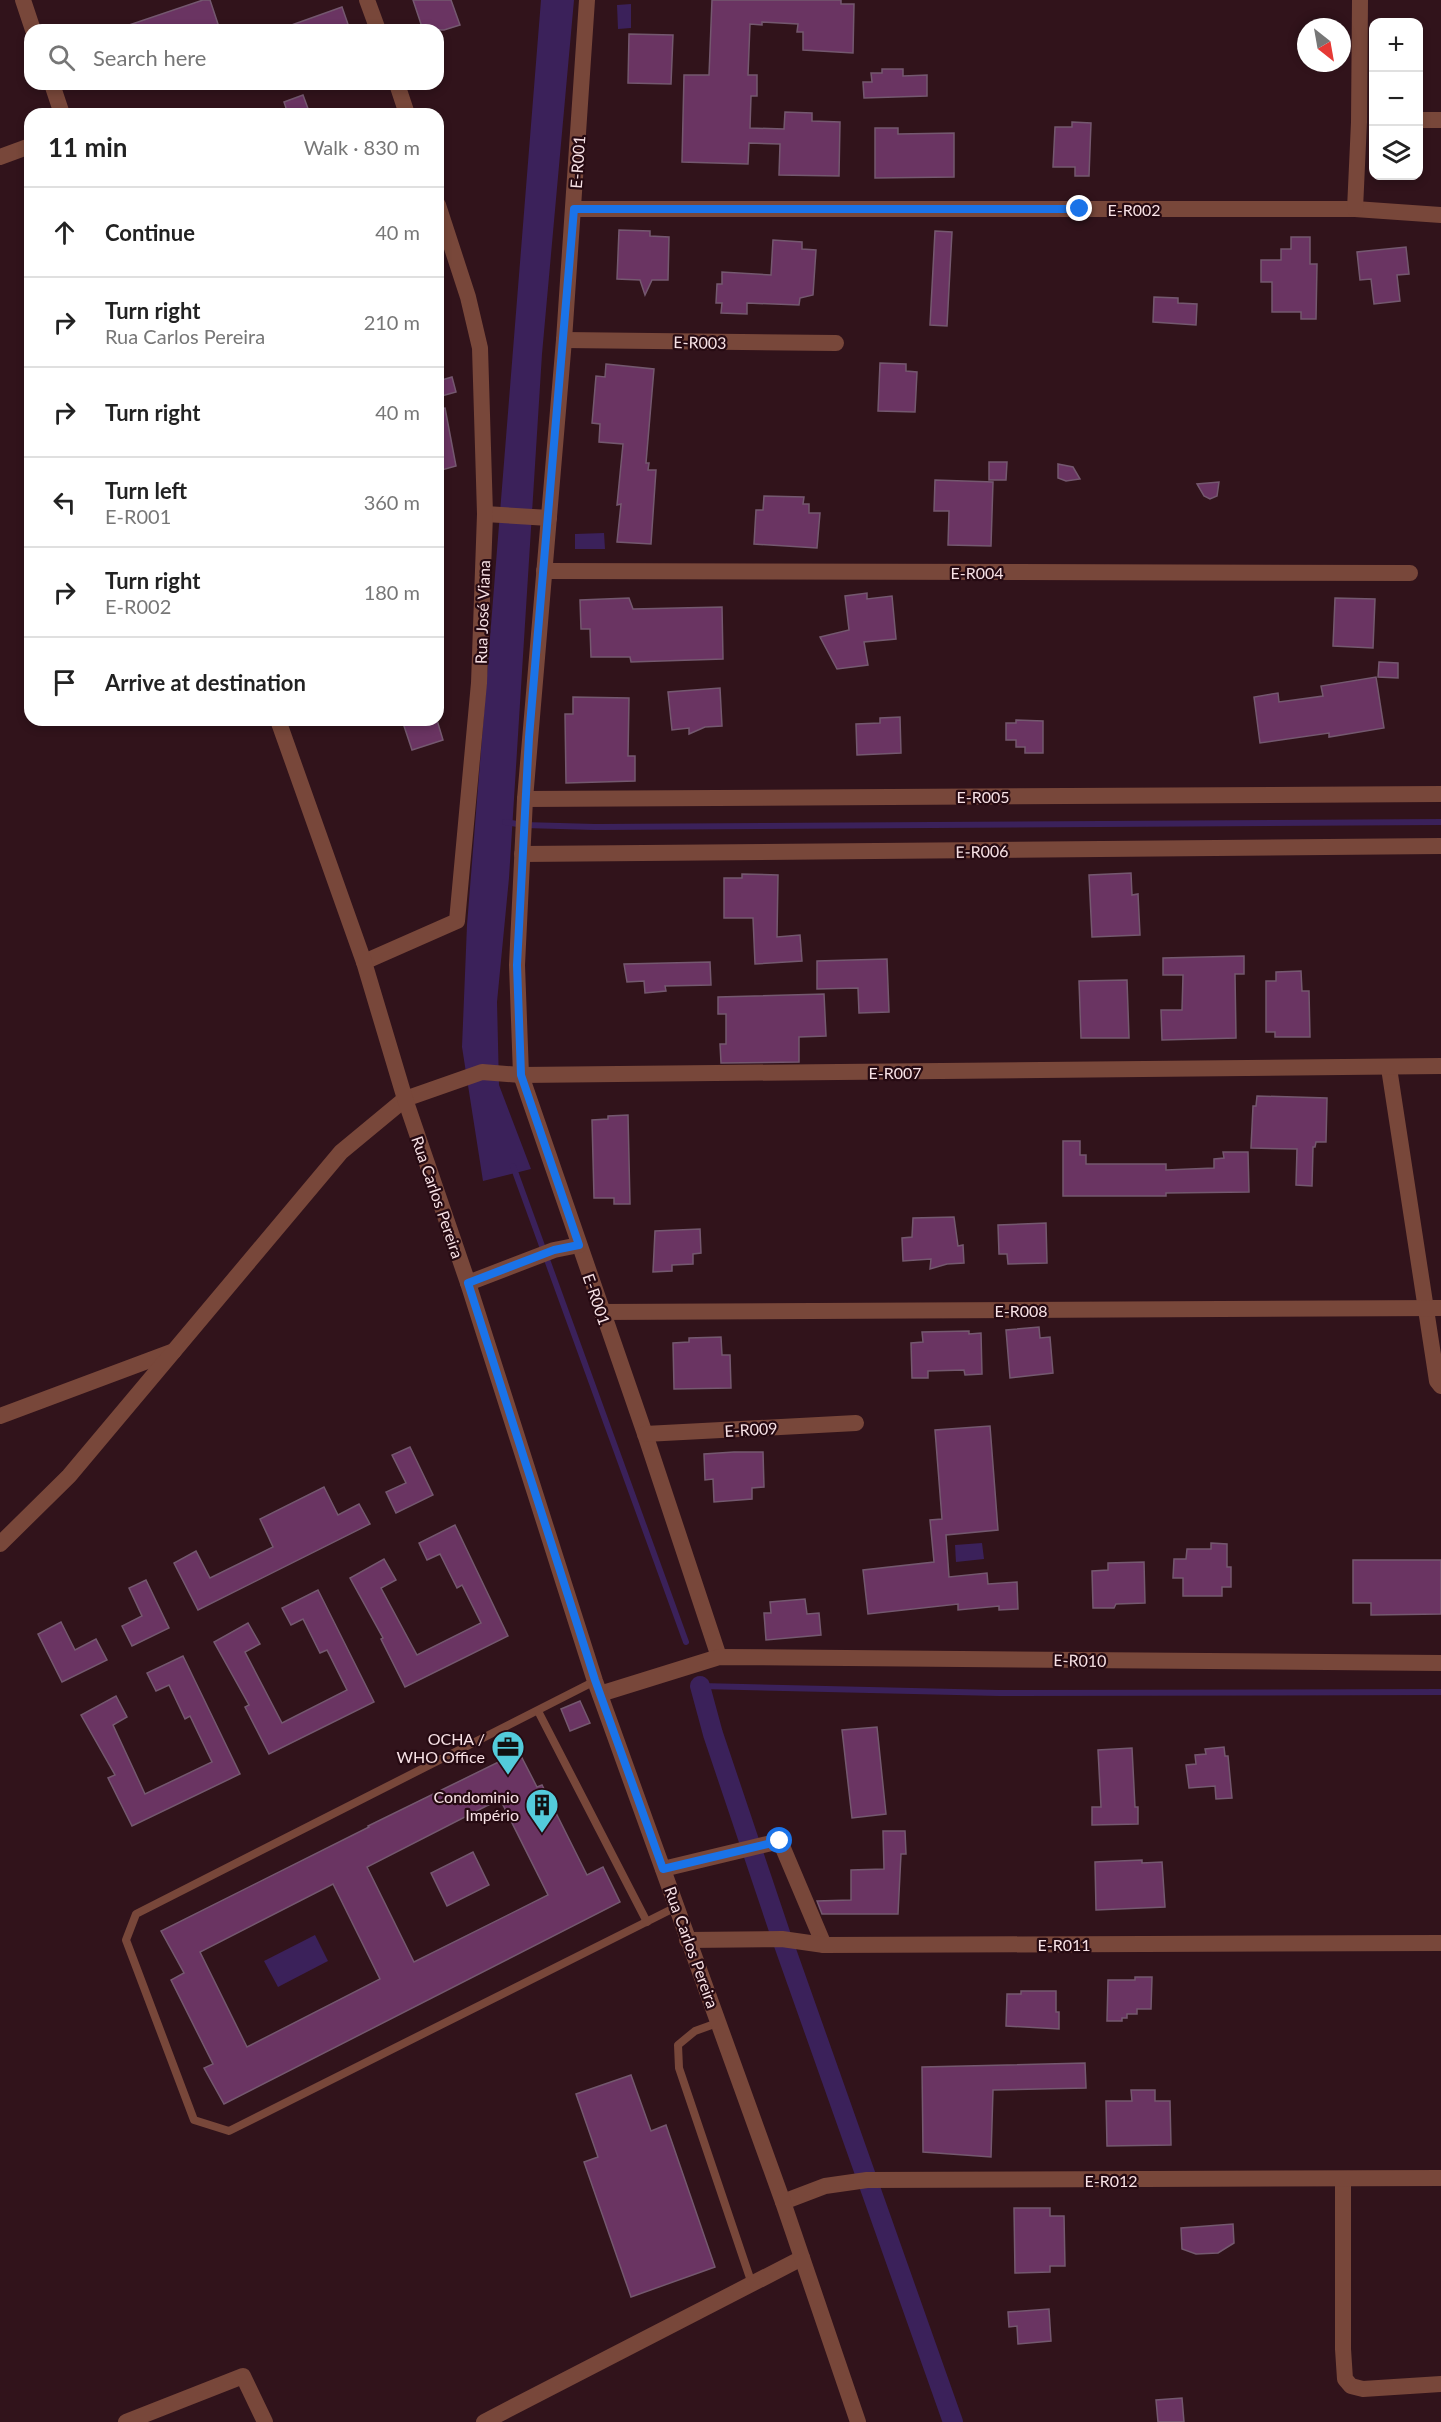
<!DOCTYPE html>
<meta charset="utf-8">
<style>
:root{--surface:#fff;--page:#f2f2f2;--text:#222;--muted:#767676;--line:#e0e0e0}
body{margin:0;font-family:Lato,sans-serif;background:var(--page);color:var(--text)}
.controls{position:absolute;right:18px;top:18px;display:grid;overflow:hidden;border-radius:12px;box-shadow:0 3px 9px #0003}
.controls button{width:54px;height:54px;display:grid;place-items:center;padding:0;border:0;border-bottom:2px solid var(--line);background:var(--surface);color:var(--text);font:30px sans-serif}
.compass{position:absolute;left:1297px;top:18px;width:54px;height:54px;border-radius:50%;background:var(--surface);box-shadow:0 3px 9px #0003;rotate:149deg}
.stop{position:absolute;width:18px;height:18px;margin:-14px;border:4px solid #1a73e8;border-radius:50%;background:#fff}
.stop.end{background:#1a73e8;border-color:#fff;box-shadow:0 2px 6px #0008}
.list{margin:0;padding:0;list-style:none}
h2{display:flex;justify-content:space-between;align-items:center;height:78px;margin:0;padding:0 24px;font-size:26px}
h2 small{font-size:20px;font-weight:400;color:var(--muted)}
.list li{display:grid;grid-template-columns:39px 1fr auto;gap:18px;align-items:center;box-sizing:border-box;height:90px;padding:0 24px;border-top:2px solid var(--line)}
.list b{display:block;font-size:22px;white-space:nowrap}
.list p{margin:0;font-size:20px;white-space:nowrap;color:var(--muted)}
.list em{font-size:20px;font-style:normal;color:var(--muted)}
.icon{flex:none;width:33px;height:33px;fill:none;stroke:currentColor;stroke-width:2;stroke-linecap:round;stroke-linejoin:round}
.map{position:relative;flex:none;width:1441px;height:2422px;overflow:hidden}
.search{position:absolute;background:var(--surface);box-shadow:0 3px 9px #0003;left:24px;top:24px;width:420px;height:66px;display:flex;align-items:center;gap:15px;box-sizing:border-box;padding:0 21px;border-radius:18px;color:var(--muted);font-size:22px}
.panel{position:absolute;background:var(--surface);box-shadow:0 3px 9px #0003;left:24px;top:108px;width:420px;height:618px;border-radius:18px}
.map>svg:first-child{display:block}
.water{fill:#3b215a}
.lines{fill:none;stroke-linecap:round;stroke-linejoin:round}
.stream{stroke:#3b215a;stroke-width:6}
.canal{stroke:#3b215a;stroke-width:20}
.building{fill:#6a3462;stroke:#74586f;stroke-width:1.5;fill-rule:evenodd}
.service{stroke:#78473a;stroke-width:8}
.minor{stroke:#78473a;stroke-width:16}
.tertiary{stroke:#78473a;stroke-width:16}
.route{stroke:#1a73e8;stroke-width:8}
.labels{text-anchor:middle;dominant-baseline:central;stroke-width:4.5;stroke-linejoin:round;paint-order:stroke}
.street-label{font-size:16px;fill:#f7e1e5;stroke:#260a12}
.poi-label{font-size:16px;fill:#f7e1e5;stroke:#260a12;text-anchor:end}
</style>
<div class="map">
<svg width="1441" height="2422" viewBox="0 0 1441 2422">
<rect width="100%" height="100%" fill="#31131b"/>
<g class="water">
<polygon points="541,0 574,0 542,354 509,878 497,1002 499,1085 531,1169 483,1181 462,1047 467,925"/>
<polygon points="631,4 631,28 618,29 617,5"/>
<polygon points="604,533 605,549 575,549 575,534"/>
<polygon points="982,1543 984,1559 956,1562 955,1545"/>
<polygon points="315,1935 328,1961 278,1987 264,1961"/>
</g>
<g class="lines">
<g class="stream">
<polyline points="505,822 524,825 595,827 1441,822"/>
<polyline points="513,1166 686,1642"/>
<polyline points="700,1686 999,1693 1441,1692"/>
</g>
<polyline class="canal" points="700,1686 713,1734 782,1939 953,2422"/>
</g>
<g class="building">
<polygon points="203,0 210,0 220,30 123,30 123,27"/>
<polygon points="413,0 451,0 460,25 444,30 423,30"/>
<polygon points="712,0 841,0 841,4 854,4 853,53 803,50 803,32 797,32 798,24 762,22 762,25 750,24 748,75 757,75 757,96 751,96 750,128 784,129 785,112 812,113 812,121 840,122 839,176 779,175 780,144 749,143 748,164 682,162 684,75 709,75"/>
<polygon points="342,7 350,30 283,30 283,28"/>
<polygon points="629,34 673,35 671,84 628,83"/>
<polygon points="882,69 903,69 903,76 927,75 927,96 864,98 863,82 872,82 871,73 882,73"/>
<polygon points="303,95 310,114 288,114 284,102"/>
<polygon points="1072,122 1091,123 1089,176 1075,176 1075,167 1053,167 1055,127 1072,127"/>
<polygon points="875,128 898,128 898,134 954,133 954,177 875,178"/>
<polygon points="619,230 650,231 650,236 669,237 668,280 652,280 645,295 640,280 617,279"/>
<polygon points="935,231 952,232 947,326 930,325"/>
<polygon points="1291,237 1310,237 1310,264 1317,264 1316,319 1301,319 1301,312 1272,312 1272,282 1261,282 1261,260 1281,260 1281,249 1291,249"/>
<polygon points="773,240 802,242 802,249 816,250 813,295 800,298 799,305 747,303 747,314 721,313 722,303 716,303 717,284 722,284 722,272 771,275"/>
<polygon points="1406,247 1409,274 1397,275 1400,301 1374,304 1371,279 1360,280 1357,252"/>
<polygon points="1154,297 1178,298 1178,303 1197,304 1196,325 1153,322"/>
<polygon points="880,363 906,364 906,371 917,372 915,412 878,411"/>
<polygon points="606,364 654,369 646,463 649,463 648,470 656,470 651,544 617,542 621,504 617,505 623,444 599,442 600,424 592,423 596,376 605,377"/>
<polygon points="452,377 456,392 438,397 438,381"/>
<polygon points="445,408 456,466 438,471 438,409"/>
<polygon points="989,462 1007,462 1006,480 989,480"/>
<polygon points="1058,464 1073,467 1080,479 1066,481 1058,478"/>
<polygon points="935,480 993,482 991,546 948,545 949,511 934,511"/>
<polygon points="1219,482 1217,496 1210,499 1204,496 1197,484"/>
<polygon points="764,496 804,497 803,504 809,504 809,513 820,513 817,548 754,544 756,510 763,510"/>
<polygon points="867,593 867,599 892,596 896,639 864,642 868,665 837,669 820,637 849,630 845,596"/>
<polygon points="629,598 633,609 722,607 723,659 631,662 630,657 591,657 590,629 581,629 580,600"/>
<polygon points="1335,598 1375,599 1373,648 1333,646"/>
<polygon points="1379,662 1398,663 1398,678 1378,677"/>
<polygon points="1376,677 1384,728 1329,737 1329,733 1260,743 1254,697 1278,693 1279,702 1323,696 1321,686"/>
<polygon points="720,688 722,726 705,727 689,734 689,728 672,730 668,692"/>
<polygon points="573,697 629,698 628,756 635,756 635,781 566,783 565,714 573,714"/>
<polygon points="900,717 901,753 857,755 856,724 880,723 880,718"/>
<polygon points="402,720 437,720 443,740 412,750"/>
<polygon points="1016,720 1043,721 1043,753 1025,753 1025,747 1016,747 1016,740 1006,740 1006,723 1016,723"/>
<polygon points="1131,873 1132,895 1138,894 1140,935 1092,937 1089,875"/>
<polygon points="742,874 778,875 777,937 800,935 802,961 755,964 753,918 724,918 724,878 742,878"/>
<polygon points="1244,956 1244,974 1235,974 1236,1038 1162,1040 1161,1010 1182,1010 1183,975 1163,975 1163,958"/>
<polygon points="887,959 889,1012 859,1013 858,988 817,989 817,961"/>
<polygon points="710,962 711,985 665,986 666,991 645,993 644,981 627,982 624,964"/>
<polygon points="1301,971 1302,991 1309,991 1310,1037 1275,1037 1275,1032 1266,1032 1266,981 1276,981 1276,972"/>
<polygon points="1127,980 1129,1038 1081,1038 1079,981"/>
<polygon points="824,994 826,1036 799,1037 799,1062 721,1063 720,1044 726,1044 726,1014 718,1014 718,997"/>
<polygon points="1257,1096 1327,1098 1326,1142 1316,1142 1315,1147 1313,1147 1312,1186 1296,1185 1297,1149 1251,1148 1253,1106 1256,1106"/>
<polygon points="628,1115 630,1204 614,1204 614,1198 594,1198 592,1120 608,1119 608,1116"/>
<polygon points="1063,1141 1080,1141 1080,1155 1086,1155 1086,1164 1166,1164 1166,1170 1214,1168 1214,1159 1224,1158 1223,1152 1248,1152 1249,1192 1166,1193 1166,1196 1063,1196"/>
<polygon points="954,1217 958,1246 963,1245 964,1263 947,1264 930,1269 931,1259 903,1261 902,1238 912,1237 913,1218"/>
<polygon points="1046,1223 1047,1263 1008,1264 1007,1254 999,1254 998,1225"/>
<polygon points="700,1229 701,1253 693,1254 693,1264 672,1265 672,1271 653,1272 655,1231"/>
<polygon points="1039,1327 1040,1338 1050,1337 1053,1373 1010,1378 1006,1330"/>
<polygon points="969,1331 969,1334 981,1333 982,1374 965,1375 964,1370 928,1371 928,1378 912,1378 911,1343 923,1342 922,1332"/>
<polygon points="721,1337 722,1355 730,1355 731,1388 674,1389 673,1343 689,1342 689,1338"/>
<polygon points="990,1426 998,1530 946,1535 949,1577 987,1573 988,1584 1017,1582 1018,1609 999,1610 999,1606 958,1610 958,1604 868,1614 863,1570 934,1562 930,1520 942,1519 935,1430"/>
<polygon points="410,1447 433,1495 396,1513 386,1492 406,1483 392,1455"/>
<polygon points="734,1452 763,1452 764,1487 752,1488 752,1499 714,1502 713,1479 705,1480 704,1454"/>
<polygon points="324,1487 338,1515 359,1504 370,1524 198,1610 174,1563 196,1551 210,1578 273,1547 260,1519"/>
<polygon points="455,1525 508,1636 405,1687 381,1639 383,1638 350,1578 384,1559 396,1580 381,1588 417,1655 481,1623 462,1585 457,1588 440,1554 427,1560 419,1543"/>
<polygon points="1211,1543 1227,1544 1227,1567 1231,1567 1231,1587 1222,1587 1222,1596 1183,1596 1183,1578 1173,1578 1174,1559 1186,1559 1187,1549 1211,1549"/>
<polygon points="1353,1560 1441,1560 1441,1614 1371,1615 1371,1603 1353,1603"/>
<polygon points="1144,1562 1145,1603 1116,1604 1114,1608 1093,1608 1092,1571 1108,1570 1108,1563"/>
<polygon points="146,1580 169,1628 132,1646 122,1626 142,1616 129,1588"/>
<polygon points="318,1590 374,1702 269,1754 245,1707 249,1705 214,1642 248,1623 260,1644 245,1652 282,1723 347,1690 327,1650 320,1653 303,1619 291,1625 282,1608"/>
<polygon points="805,1599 807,1614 819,1613 821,1635 766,1640 764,1613 771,1613 770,1602"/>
<polygon points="61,1622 75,1650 96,1639 107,1660 62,1682 38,1634"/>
<polygon points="183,1656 240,1774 132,1826 108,1778 115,1775 81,1715 116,1696 127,1717 113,1725 145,1794 212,1762 190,1716 185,1719 169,1685 156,1691 147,1673"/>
<polygon points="580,1701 590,1723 570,1731 561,1709"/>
<polygon points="877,1727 886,1814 852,1818 842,1730"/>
<polygon points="1224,1747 1225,1756 1228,1756 1232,1798 1216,1799 1215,1786 1189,1788 1186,1765 1196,1764 1195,1755 1206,1754 1205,1749"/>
<polygon points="1132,1748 1135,1807 1138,1807 1138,1824 1092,1825 1092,1807 1101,1807 1098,1750"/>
<path d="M 519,1752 L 537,1787 L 542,1785 L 587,1875 L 603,1867 L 620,1902 L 224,2104 L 204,2068 L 213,2064 L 171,1980 L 184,1973 L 161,1931 L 369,1827 L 368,1826 ZM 500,1799 L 548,1895 L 414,1962 L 367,1867 ZM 333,1884 L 380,1979 L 247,2047 L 200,1952 Z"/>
<polygon points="883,1831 905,1831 906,1854 901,1854 898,1914 822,1914 817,1901 851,1900 851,1870 884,1869"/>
<polygon points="473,1852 489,1885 447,1906 431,1873"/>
<polygon points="1142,1860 1142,1863 1162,1862 1165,1907 1096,1910 1095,1862"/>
<polygon points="1135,1977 1152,1977 1151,2009 1137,2009 1137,2014 1127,2014 1127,2018 1122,2018 1122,2021 1107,2021 1108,1980 1135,1980"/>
<polygon points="1021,1991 1056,1991 1056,2012 1059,2012 1059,2029 1006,2026 1007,1994 1021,1994"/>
<polygon points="1085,2063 1086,2088 993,2090 991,2157 923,2152 922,2067"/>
<polygon points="631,2075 651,2131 666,2125 715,2267 631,2297 584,2162 598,2157 576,2094"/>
<polygon points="1131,2090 1155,2090 1155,2101 1170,2101 1171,2145 1107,2146 1106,2101 1132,2101"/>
<polygon points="1014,2208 1050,2208 1050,2216 1064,2216 1065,2266 1050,2266 1050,2272 1015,2273"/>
<polygon points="1233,2224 1234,2243 1218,2253 1196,2254 1182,2249 1181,2228"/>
<polygon points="1049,2309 1051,2341 1018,2344 1017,2326 1009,2327 1008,2312"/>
<polygon points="1182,2398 1184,2422 1158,2422 1156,2400"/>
</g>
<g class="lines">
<g class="service">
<polyline points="595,1681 136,1914 126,1940 194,2120 229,2131 676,1907"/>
<polyline points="538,1711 647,1922"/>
<polyline points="720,2022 695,2031 678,2045 679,2068 752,2284"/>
</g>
<g class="minor">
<polyline points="367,0 378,30"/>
<polyline points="587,0 564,340 525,799 517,965 521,1075 645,1434 719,1657"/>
<polyline points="397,84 407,114"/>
<polyline points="1418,120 1441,120"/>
<polyline points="0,157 30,146"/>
<polyline points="574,209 1355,209 1441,215"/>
<polyline points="1355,209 1359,122 1360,0"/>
<polyline points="564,340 836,343"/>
<polyline points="485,514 549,518"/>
<polyline points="544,571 1410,573"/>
<polyline points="525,799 1441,794"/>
<polyline points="522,854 1441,846"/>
<polyline points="364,962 457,921 479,683 485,514 480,348 468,297 438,205"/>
<polyline points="1389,1068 1437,1381 1441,1386"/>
<polyline points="468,1283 554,1250 579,1245"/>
<polyline points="601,1312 1441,1308"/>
<polyline points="0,1416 174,1351"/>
<polyline points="645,1434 856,1423"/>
<polyline points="0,1544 69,1476 341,1152 405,1099 482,1072 521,1075 1441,1066"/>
<polyline points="600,1694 719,1657 1441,1663"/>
<polyline points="663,1869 780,1841 824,1945"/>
<polyline points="687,1940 782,1939 824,1945 1441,1943"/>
<polyline points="1343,2179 1343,2349 1345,2379 1351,2386 1363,2389 1441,2384"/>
<polyline points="783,2202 825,2186 867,2180 1441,2178"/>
<polyline points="126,2422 243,2376 265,2422"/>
<polyline points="484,2422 802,2258"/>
</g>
<g class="tertiary">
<polyline points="23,0 33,30"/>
<polyline points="52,84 62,114"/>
<polyline points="278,720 364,962 405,1099 468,1283 595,1681 783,2202 858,2422"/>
</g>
</g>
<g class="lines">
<polyline class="route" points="780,1841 663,1869 595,1680 468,1283 554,1250 579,1245 521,1075 517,965 529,737 574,209 1080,209"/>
</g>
<defs>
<g id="office-pin" transform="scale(1.725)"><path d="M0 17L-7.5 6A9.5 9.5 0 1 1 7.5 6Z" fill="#53cbdb" stroke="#260a12"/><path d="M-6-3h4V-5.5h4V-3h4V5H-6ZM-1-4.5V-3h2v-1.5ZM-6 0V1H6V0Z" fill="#111"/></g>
<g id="building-pin" transform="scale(1.725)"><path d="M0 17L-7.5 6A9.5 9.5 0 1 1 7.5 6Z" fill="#53cbdb" stroke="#260a12"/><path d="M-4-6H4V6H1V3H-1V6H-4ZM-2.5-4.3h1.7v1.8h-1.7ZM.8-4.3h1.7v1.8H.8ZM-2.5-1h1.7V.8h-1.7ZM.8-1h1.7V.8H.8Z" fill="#111"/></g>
</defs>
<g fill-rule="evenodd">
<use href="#office-pin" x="508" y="1747"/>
<use href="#building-pin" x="542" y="1805"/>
</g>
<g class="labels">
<g class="street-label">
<text transform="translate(577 162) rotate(-86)">E-R001</text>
<text x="1134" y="209">E-R002</text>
<text transform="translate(700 342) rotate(1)">E-R003</text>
<text x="977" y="572">E-R004</text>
<text transform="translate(482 612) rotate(-88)">Rua José Viana</text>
<text x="983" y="796">E-R005</text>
<text transform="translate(982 851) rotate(-1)">E-R006</text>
<text x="895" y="1072">E-R007</text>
<text transform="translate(438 1197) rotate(71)">Rua Carlos Pereira</text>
<text transform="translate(597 1299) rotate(71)">E-R001</text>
<text x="1021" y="1310">E-R008</text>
<text transform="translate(751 1429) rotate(-3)">E-R009</text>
<text transform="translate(1080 1660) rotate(1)">E-R010</text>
<text x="1064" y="1944">E-R011</text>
<text transform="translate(692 1947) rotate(70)">Rua Carlos Pereira</text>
<text x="1111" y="2180">E-R012</text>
</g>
<g class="poi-label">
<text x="485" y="1738">OCHA /<tspan x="485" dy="18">WHO Office</tspan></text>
<text x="519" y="1796">Condominio<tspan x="519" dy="18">Império</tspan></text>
</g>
</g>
</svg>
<div class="controls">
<button>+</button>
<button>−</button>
<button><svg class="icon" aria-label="layers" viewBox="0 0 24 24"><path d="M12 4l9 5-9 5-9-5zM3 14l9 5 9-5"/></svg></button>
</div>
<svg class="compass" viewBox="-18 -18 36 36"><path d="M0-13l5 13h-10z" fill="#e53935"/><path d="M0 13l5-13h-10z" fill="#767676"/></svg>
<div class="stop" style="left:780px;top:1841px"></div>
<div class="stop end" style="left:1080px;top:209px"></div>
<div class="search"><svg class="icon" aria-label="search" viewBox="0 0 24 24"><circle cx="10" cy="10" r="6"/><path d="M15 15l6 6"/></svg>Search here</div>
<section class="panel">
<h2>11 min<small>Walk · 830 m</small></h2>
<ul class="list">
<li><svg class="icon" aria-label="ahead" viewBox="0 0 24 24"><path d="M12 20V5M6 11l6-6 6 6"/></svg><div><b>Continue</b></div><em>40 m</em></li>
<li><svg class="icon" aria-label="right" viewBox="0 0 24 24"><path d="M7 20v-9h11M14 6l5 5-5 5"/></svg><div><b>Turn right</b><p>Rua Carlos Pereira</p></div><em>210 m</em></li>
<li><svg class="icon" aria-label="right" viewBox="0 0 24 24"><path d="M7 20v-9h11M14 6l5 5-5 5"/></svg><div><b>Turn right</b></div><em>40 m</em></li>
<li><svg class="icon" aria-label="left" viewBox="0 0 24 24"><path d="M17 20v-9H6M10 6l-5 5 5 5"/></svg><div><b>Turn left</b><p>E-R001</p></div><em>360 m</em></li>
<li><svg class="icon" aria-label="right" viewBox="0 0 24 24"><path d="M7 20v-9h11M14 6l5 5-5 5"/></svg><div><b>Turn right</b><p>E-R002</p></div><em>180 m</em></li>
<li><svg class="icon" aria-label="arrive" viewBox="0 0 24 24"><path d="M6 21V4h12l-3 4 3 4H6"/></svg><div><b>Arrive at destination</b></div></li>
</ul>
</section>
</div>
